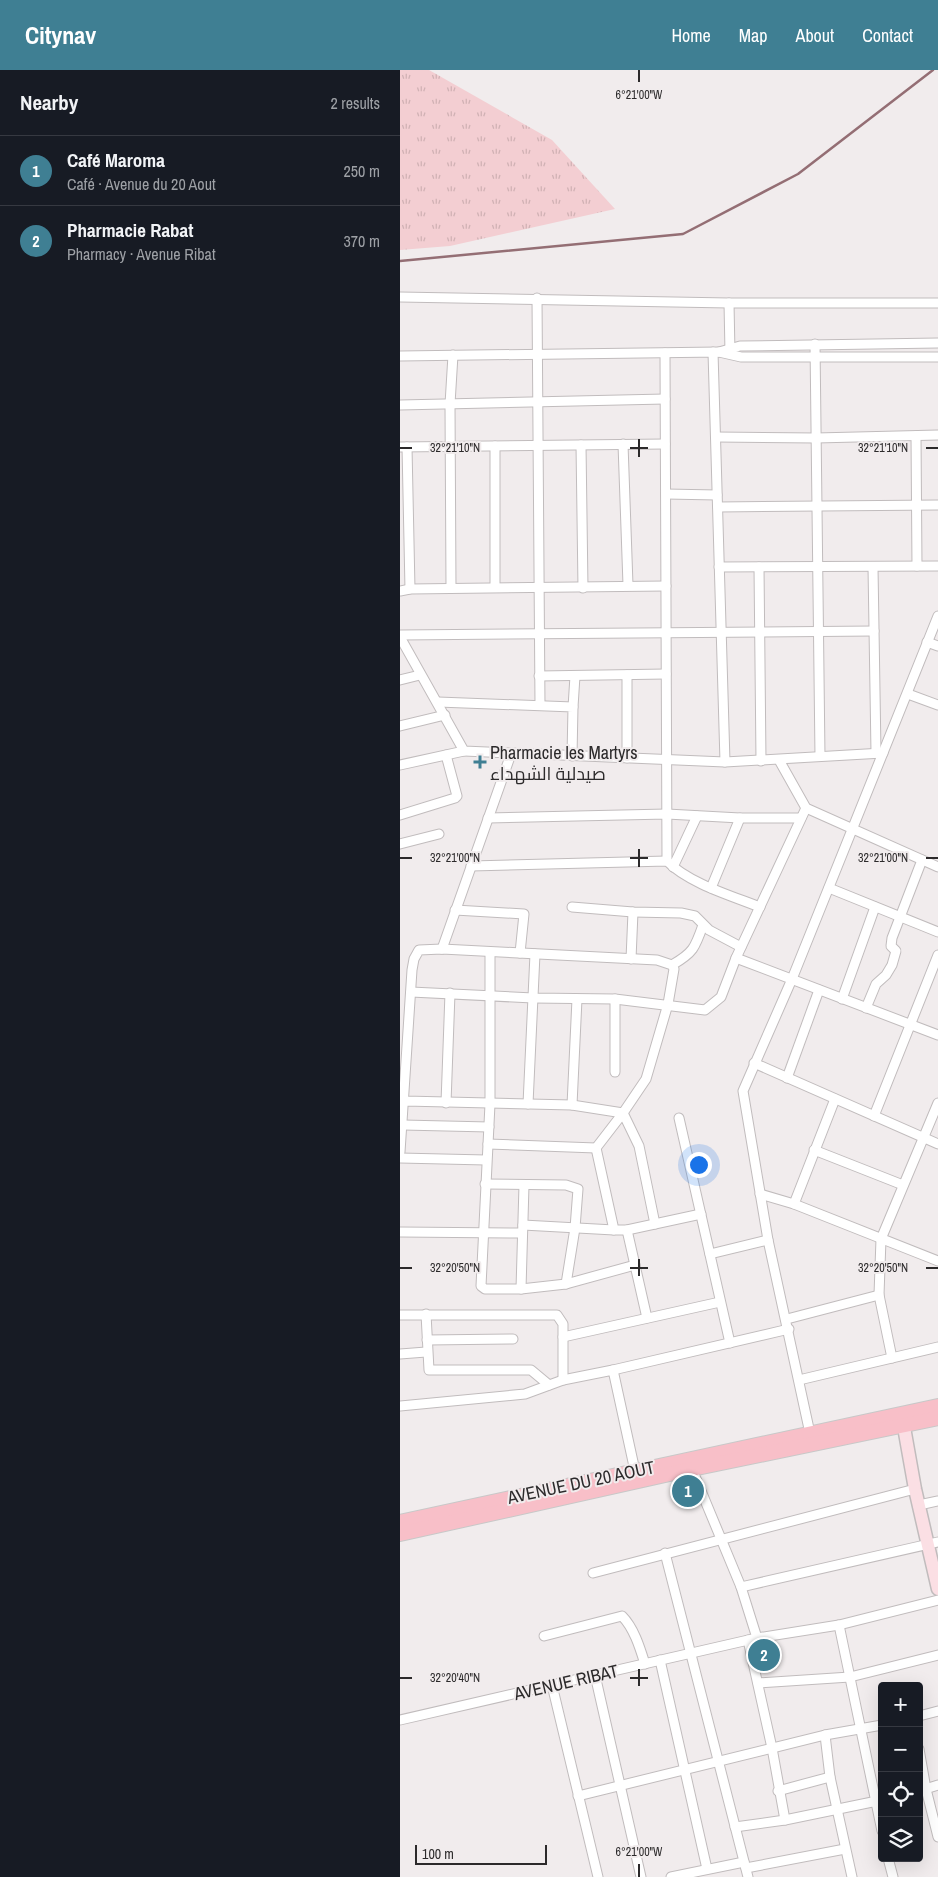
<!DOCTYPE html>
<meta charset="utf-8">
<style>
:root{--surface:#171b24;--page:#20242c;--text:#f1f3f6;--muted:#9ea1a6;--line:#363941;--accent:#3f7f93}
body{margin:0;font-family:"Archivo Narrow",Cairo,sans-serif;background:var(--page);color:var(--text)}
.controls{position:absolute;right:15px;bottom:15px;display:grid;overflow:hidden;border-radius:5px;box-shadow:0 5px 20px #0002}
.controls button{width:45px;height:45px;display:grid;place-items:center;padding:0;border:0;border-bottom:1px solid var(--line);background:var(--surface);color:var(--text);font:25px sans-serif}
.scale{position:absolute;left:15px;bottom:12px;width:132px;box-sizing:border-box;padding-left:5px;border:2px solid #2c2a2b;border-top:0;font-size:14px;line-height:18px;white-space:nowrap;color:#2c2a2b;-webkit-text-stroke:4px #f1eced;paint-order:stroke}
.you{position:absolute;left:298px;top:1094px;width:18px;height:18px;margin:-12px;border:4px solid #fff;border-radius:50%;background:#1a73e8;box-shadow:0 0 0 8px #1a73e833}
.badge{display:grid;place-items:center;width:32px;height:32px;border-radius:50%;background:var(--accent);color:#fff;font-size:16px;font-weight:700}
.pin{position:absolute;translate:-50% -50%;border:2px solid #fff;box-shadow:0 1px 5px #0006}
.list{margin:0;padding:0;list-style:none}
h2{display:flex;justify-content:space-between;align-items:center;height:65px;margin:0;padding:0 20px;font-size:21px}
h2 small{font-size:16px;font-weight:400;color:var(--muted)}
.list li{display:grid;grid-template-columns:32px 1fr auto;gap:15px;align-items:center;box-sizing:border-box;height:70px;padding:0 20px;border-top:1px solid var(--line)}
.list b{display:block;font-size:19px;white-space:nowrap}
.list p{margin:0;font-size:16px;white-space:nowrap;color:var(--muted)}
.list em{font-size:16px;font-style:normal;color:var(--muted)}
.icon{flex:none;width:28px;height:28px;fill:none;stroke:currentColor;stroke-width:2;stroke-linecap:round;stroke-linejoin:round}
.map{position:relative;flex:none;width:538px;height:1807px;overflow:hidden}
header{display:flex;align-items:center;gap:30px;box-sizing:border-box;height:70px;padding:0 25px;background:var(--accent);color:#fff}
header strong{font-size:24px}
nav{display:flex;gap:28px;margin-inline-start:auto;font-size:18px}
main{display:flex}
aside{flex:1;background:var(--surface)}
.map>svg:first-child{display:block}
.grass{fill:url(#grass-tufts)}
.lines{fill:none;stroke-linecap:round;stroke-linejoin:round}
.stream{stroke:#946e74;stroke-width:2.5}
.street-casing{stroke:#c1bcbd;stroke-width:11}
.secondary-casing{stroke:#c1bcbd;stroke-width:15}
.primary-casing{stroke:#c8c8c8;stroke-width:16}
.street{stroke:#fff;stroke-width:9}
.secondary{stroke:#fbdfe4;stroke-width:12}
.primary{stroke:#f8bfc8;stroke-width:14}
.ticks{fill:none;stroke:#2c2a2b;stroke-width:2}
.poi-dot{fill:#3f7f93;stroke:#f1eced;stroke-width:2}
.labels{text-anchor:middle;dominant-baseline:central;stroke-width:4;stroke-linejoin:round;paint-order:stroke}
.poi-label{font-size:18px;fill:#2c2a2b;stroke:#f1eced;text-anchor:start}
.street-label{font-size:18px;fill:#2c2a2b;stroke:#f1eced}
.ticks-label{font-size:12px;text-anchor:middle;fill:#2c2a2b;stroke:#f1eced;stroke-width:4;stroke-linejoin:round;paint-order:stroke}
</style>
<header>
<strong>Citynav</strong>
<nav><a>Home</a><a>Map</a><a>About</a><a>Contact</a></nav>
</header>
<main>
<aside>
<h2>Nearby<small>2 results</small></h2>
<ul class="list">
<li><span class="badge">1</span><div><b>Café Maroma</b><p>Café · Avenue du 20 Aout</p></div><em>250 m</em></li>
<li><span class="badge">2</span><div><b>Pharmacie Rabat</b><p>Pharmacy · Avenue Ribat</p></div><em>370 m</em></li>
</ul>
</aside>
<div class="map">
<svg width="538" height="1807" viewBox="0 0 538 1807">
<defs>
<pattern id="grass-tufts" width="24" height="20" patternUnits="userSpaceOnUse" patternTransform="scale(1.25)"><rect width="24" height="20" fill="#f3ced2"/><path d="M3 7l-1-3M5 7V3M7 7l1-3M15 17l-1-3M17 17v-4M19 17l1-3" fill="none" stroke="#d0b1b4"/></pattern>
</defs>
<rect width="100%" height="100%" fill="#f1eced"/>
<polygon class="grass" points="0,0 29,0 152,70 215,139 50,176 0,180"/>
<g class="lines">
<polyline class="stream" points="0,191 283,164 398,104 533,0"/>
<g class="street-casing">
<g id="street">
<polyline points="0,227 329,233 538,233"/>
<polyline points="137,228 140,635"/>
<polyline points="329,233 330,283"/>
<polyline points="415,274 420,686"/>
<polyline points="313,282 325,692"/>
<polyline points="319,282 340,276 538,273"/>
<polyline points="265,283 267,791"/>
<polyline points="0,286 319,282 341,287 538,287"/>
<polyline points="0,335 265,329"/>
<polyline points="516,366 517,496"/>
<polyline points="316,367 416,368 538,365"/>
<polyline points="223,374 228,515"/>
<polyline points="181,375 183,518"/>
<polyline points="95,376 95,517"/>
<polyline points="0,377 265,374"/>
<polyline points="7,377 10,519"/>
<polyline points="266,424 317,425"/>
<polyline points="318,437 538,435"/>
<polyline points="319,497 538,496"/>
<polyline points="359,497 361,691"/>
<polyline points="473,497 476,683"/>
<polyline points="51,518 50,334 53,285"/>
<polyline points="0,521 10,519 266,516"/>
<polyline points="0,565 474,561"/>
<polyline points="0,567 64,681 325,692 483,683"/>
<polyline points="527,572 538,576"/>
<polyline points="139,606 266,604"/>
<polyline points="0,610 20,605"/>
<polyline points="508,624 538,635"/>
<polyline points="38,632 173,637 172,686"/>
<polyline points="173,637 175,606"/>
<polyline points="0,656 45,645"/>
<polyline points="227,688 227,605"/>
<polyline points="379,690 406,738 538,797"/>
<polyline points="0,695 64,681"/>
<polyline points="0,745 55,728 57,726 46,685"/>
<polyline points="88,748 267,744 340,748 401,748"/>
<polyline points="0,774 39,764"/>
<path d="M 71,796 L 267,791 C 288,813 332,826 360,837"/>
<polyline points="273,797 297,746"/>
<polyline points="311,818 340,748"/>
<polyline points="429,818 538,862"/>
<polyline points="172,837 233,842 281,843 295,846 309,860 341,877"/>
<polyline points="55,840 124,844 120,883"/>
<polyline points="42,879 111,684"/>
<polyline points="90,882 90,1034 81,1216 85,1219 121,1219 166,1214"/>
<polyline points="336,888 538,965"/>
<polyline points="231,889 233,842"/>
<path d="M 272,895 C 293,883 295,878 303,855"/>
<polyline points="11,922 133,928 215,929 305,940 321,927 336,888 406,738"/>
<polyline points="442,929 475,837"/>
<polyline points="466,938 476,914 486,905 492,895 496,881 491,876 492,868 522,790"/>
<polyline points="354,993 538,1074"/>
<polyline points="215,1002 215,929"/>
<polyline points="387,1008 419,920"/>
<polyline points="46,1033 50,923"/>
<polyline points="128,1034 135,884"/>
<polyline points="172,1035 177,929"/>
<polyline points="474,1046 538,885"/>
<polyline points="279,1048 330,1273"/>
<polyline points="3,1055 89,1057"/>
<polyline points="88,1074 196,1078"/>
<polyline points="196,1078 214,1160 227,1160 301,1144"/>
<polyline points="196,1078 223,1043 239,1076 255,1154"/>
<polyline points="414,1080 503,1115"/>
<polyline points="0,1082 12,900 14,889 19,880 42,879 257,890 272,895 274,899 268,934 246,1009 223,1043 172,1035 5,1031"/>
<polyline points="0,1088 86,1090"/>
<polyline points="85,1114 166,1115 178,1119 175,1158 166,1214 235,1195"/>
<polyline points="360,1124 394,1134 538,1191"/>
<polyline points="394,1134 435,1029"/>
<polyline points="123,1155 214,1160"/>
<polyline points="227,1160 247,1248"/>
<polyline points="0,1162 122,1163"/>
<polyline points="310,1184 368,1170"/>
<polyline points="121,1219 124,1115"/>
<polyline points="26,1244 29,1300 131,1300 149,1315"/>
<polyline points="0,1245 157,1245 163,1254 163,1310"/>
<polyline points="387,1249 479,1225"/>
<polyline points="163,1267 320,1232"/>
<polyline points="27,1270 113,1269"/>
<polyline points="0,1284 26,1282"/>
<polyline points="492,1288 479,1225 481,1169 538,1033"/>
<polyline points="213,1300 389,1259"/>
<polyline points="399,1310 538,1277"/>
<polyline points="0,1336 125,1324 163,1310 213,1300 235,1401"/>
<polyline points="411,1368 368,1170 343,1021 392,909 538,546"/>
<polyline points="292,1399 341,1517 357,1568"/>
<polyline points="519,1435 538,1431"/>
<polyline points="265,1483 348,1807"/>
<polyline points="193,1503 515,1419"/>
<polyline points="341,1517 538,1472"/>
<polyline points="439,1555 482,1761"/>
<path d="M 144,1566 L 222,1546 C 234,1558 240,1578 245,1594"/>
<polyline points="348,1570 372,1678 385,1750"/>
<polyline points="260,1590 307,1799"/>
<polyline points="195,1605 241,1807"/>
<polyline points="358,1613 450,1607 538,1585"/>
<polyline points="152,1615 198,1807"/>
<polyline points="519,1646 538,1641"/>
<polyline points="0,1650 357,1568 439,1555 538,1530"/>
<polyline points="425,1665 430,1707 452,1807"/>
<polyline points="519,1679 526,1719 538,1767"/>
<polyline points="378,1721 430,1707"/>
<polyline points="519,1721 538,1715"/>
<polyline points="178,1726 425,1665 482,1655"/>
<polyline points="335,1757 385,1750 482,1730"/>
<polyline points="488,1788 493,1807"/>
<polyline points="346,1798 445,1779"/>
<polyline points="271,1807 344,1792"/>
</g>
</g>
<g class="secondary-casing">
<polyline id="secondary" points="502,1346 515,1419 538,1519"/>
</g>
<g class="primary-casing">
<g id="primary">
<polyline points="0,1452 538,1336"/>
<polyline points="0,1464 292,1399 538,1348"/>
</g>
</g>
<use href="#street" class="street"/>
<use href="#secondary" class="secondary"/>
<use href="#primary" class="primary"/>
</g>
<path class="ticks" d="M 239,0 L 239,12M 239,369 L 239,387M 0,378 L 12,378M 230,378 L 248,378M 526,378 L 538,378M 239,779 L 239,797M 0,788 L 12,788M 230,788 L 248,788M 526,788 L 538,788M 239,1189 L 239,1206M 0,1198 L 12,1198M 230,1198 L 248,1198M 526,1198 L 538,1198M 239,1599 L 239,1616M 0,1608 L 12,1608M 230,1608 L 248,1608M 239,1794 L 239,1807"/>
<path class="poi-dot" d="M77.5 684.5h5v5h5v5h-5v5h-5v-5h-5v-5h5z"/>
<g class="labels">
<g class="poi-label">
<text x="90" y="682">Pharmacie les Martyrs<tspan x="90" dy="21">صيدلية الشهداء</tspan></text>
</g>
<g class="street-label">
<text transform="translate(181 1412) rotate(-12)">AVENUE DU 20 AOUT</text>
<text transform="translate(166 1612) rotate(-13)">AVENUE RIBAT</text>
</g>
</g>
<g class="ticks-label">
<text x="239" y="29">6°21'00"W</text>
<text x="55" y="382">32°21'10"N</text>
<text x="483" y="382">32°21'10"N</text>
<text x="55" y="792">32°21'00"N</text>
<text x="483" y="792">32°21'00"N</text>
<text x="55" y="1202">32°20'50"N</text>
<text x="483" y="1202">32°20'50"N</text>
<text x="55" y="1612">32°20'40"N</text>
<text x="239" y="1786">6°21'00"W</text>
</g>
</svg>
<div class="controls">
<button>+</button>
<button>−</button>
<button><svg class="icon" aria-label="locate" viewBox="0 0 24 24"><circle cx="12" cy="12" r="6"/><path d="M12 2v4M12 18v4M2 12h4M18 12h4"/></svg></button>
<button><svg class="icon" aria-label="layers" viewBox="0 0 24 24"><path d="M12 4l9 5-9 5-9-5zM3 14l9 5 9-5"/></svg></button>
</div>
<div class="scale">100 m</div>
<div class="you"></div>
<div class="pin badge" style="left:288px;top:1421px">1</div>
<div class="pin badge" style="left:364px;top:1585px">2</div>
</div>
</main>
